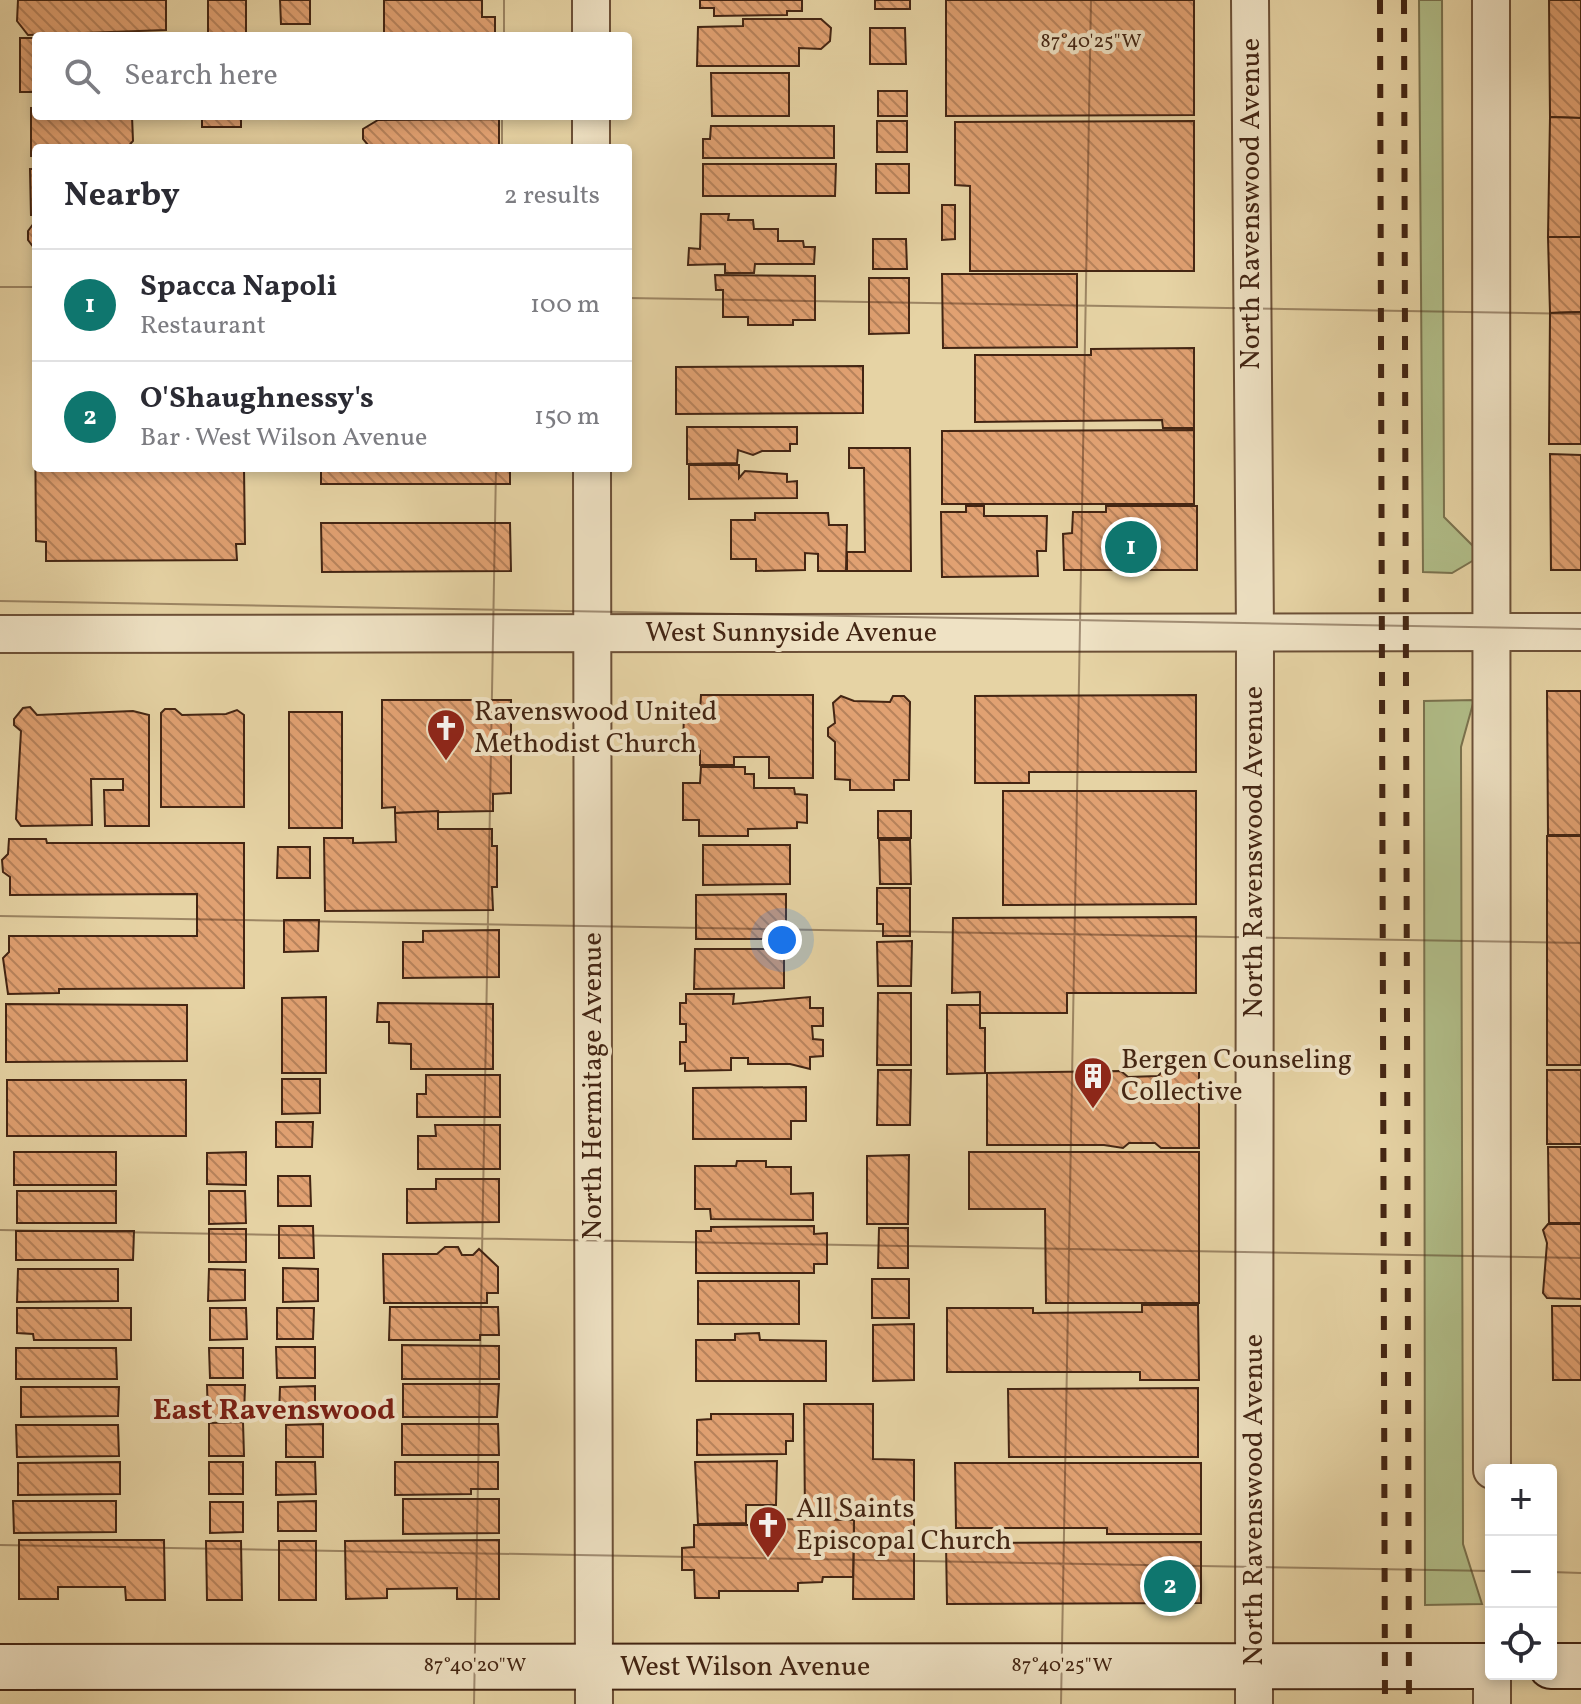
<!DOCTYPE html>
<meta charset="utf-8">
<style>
:root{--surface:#fff;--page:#f7f7f7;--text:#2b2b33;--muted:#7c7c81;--line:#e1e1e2;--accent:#0f766e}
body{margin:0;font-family:Vollkorn,serif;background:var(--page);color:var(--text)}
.controls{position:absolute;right:24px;bottom:24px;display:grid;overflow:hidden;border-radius:8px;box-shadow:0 4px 12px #0003}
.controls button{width:72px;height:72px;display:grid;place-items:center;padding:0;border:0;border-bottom:2px solid var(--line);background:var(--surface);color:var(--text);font:40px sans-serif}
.you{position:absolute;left:782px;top:940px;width:28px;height:28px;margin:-20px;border:6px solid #fff;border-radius:50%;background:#1a73e8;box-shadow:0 0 0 12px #1a73e833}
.badge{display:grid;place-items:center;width:52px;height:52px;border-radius:50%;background:var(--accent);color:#fff;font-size:26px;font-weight:700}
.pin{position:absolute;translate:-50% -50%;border:4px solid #fff;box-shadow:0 2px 8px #0006}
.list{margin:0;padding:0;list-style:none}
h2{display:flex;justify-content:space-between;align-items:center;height:104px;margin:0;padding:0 32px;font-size:34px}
h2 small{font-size:26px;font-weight:400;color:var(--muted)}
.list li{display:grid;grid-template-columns:52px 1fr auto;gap:24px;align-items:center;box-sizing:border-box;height:112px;padding:0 32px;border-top:2px solid var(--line)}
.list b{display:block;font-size:30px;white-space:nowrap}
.list p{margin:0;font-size:26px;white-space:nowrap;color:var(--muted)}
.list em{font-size:26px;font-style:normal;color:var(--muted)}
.icon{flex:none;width:44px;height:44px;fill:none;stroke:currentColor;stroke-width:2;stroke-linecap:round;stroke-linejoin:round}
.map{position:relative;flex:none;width:1581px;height:1704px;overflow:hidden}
.search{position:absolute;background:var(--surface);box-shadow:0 4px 12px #0003;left:32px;top:32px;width:600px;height:88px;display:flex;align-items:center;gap:20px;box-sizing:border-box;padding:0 28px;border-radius:8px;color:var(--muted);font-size:30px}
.panel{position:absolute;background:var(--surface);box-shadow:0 4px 12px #0003;left:32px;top:144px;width:600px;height:328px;border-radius:8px}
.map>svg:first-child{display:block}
.green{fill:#b1be89;stroke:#7a724e;stroke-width:2}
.building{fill:url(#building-back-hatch);stroke:#432513;stroke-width:2}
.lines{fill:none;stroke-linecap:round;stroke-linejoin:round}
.street-casing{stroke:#6c5037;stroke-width:40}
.secondary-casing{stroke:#432513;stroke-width:48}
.street{stroke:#efe2c4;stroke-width:36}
.secondary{stroke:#efe2c4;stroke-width:44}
.rail{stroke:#432513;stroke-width:6;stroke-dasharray:14 14;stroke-linecap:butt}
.ticks{fill:none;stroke:#432513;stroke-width:2;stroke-opacity:0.45}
.labels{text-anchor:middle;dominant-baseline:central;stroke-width:8;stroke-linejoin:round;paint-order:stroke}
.street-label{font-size:28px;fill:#432513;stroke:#efe2c4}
.poi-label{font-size:28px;fill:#432513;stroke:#efe2c4;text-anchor:start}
.neighbourhood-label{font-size:30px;font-weight:bold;fill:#7a1f14;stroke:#efe2c4}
.ticks-label{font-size:20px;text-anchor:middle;fill:#432513;stroke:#efe2c4;stroke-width:8;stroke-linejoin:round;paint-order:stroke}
</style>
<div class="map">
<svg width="1581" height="1704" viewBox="0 0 1581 1704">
<defs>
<pattern id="building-back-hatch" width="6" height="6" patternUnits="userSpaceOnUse" patternTransform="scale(2)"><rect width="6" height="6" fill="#e1a172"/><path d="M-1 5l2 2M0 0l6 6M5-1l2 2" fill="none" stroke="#b8835c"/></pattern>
</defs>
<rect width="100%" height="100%" fill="#e6d3a4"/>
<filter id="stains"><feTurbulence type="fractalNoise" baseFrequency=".0025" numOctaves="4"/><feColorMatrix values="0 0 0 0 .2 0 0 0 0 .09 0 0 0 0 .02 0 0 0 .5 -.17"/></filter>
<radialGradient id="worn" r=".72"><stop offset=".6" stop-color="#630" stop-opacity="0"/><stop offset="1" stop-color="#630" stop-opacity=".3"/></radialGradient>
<g class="green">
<polygon points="1419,0 1442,0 1444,517 1474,547 1474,560 1452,573 1423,572"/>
<polygon points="1474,700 1461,747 1463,1544 1482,1604 1425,1605 1424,701"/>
</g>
<g class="building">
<polygon points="18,0 166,0 166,30 28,35 17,21"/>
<rect x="208" y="0" width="38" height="36"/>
<polygon points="280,0 310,0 310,24 281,24"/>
<polygon points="384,0 482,0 482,17 495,17 495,36 384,36"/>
<polygon points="700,0 802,0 802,11 787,11 787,15 714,16 714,8 700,8"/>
<rect x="875" y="0" width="35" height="9"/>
<polygon points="946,0 1194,0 1194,115 946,116"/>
<polygon points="1549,0 1581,0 1581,118 1550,117"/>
<polygon points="743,19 821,19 831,28 830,41 821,49 799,48 799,66 697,66 698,27 743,26"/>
<polygon points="870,28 905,28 906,64 870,64"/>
<rect x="20" y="38" width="16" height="54"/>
<polygon points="711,73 789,73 789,116 712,116"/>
<rect x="878" y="91" width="29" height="25"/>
<polygon points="31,108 36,108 36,116 132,116 133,141 127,148 36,148 36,156 31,156"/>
<rect x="202" y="116" width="39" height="11"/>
<polygon points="1550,117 1581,118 1581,237 1548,237"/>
<polygon points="499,119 499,147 503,148 379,148 368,145 363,139 363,129 378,120"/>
<rect x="877" y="121" width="30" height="31"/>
<polygon points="1194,121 1194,271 970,271 970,186 955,185 955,122"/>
<polygon points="711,126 834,126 834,158 703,158 703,139 710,139"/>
<polygon points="703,164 836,164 835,196 703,196"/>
<rect x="876" y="164" width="33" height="29"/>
<polygon points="30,169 36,169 36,215 31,215"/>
<polygon points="942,205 955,205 955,239 942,240"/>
<polygon points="701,214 729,214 728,220 753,220 754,229 778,229 778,241 803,241 804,247 815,247 814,264 755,264 754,273 725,273 725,264 688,265 689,248 700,249"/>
<polygon points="34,223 36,223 36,269 34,248 28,240 28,231"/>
<polygon points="1548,237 1581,237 1581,312 1550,313"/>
<polygon points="873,239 906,239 907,269 873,269"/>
<polygon points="942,274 1077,274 1077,347 943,348"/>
<polygon points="715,275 815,276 815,320 793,320 793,325 748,325 748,317 723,317 723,290 716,290"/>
<polygon points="869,278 909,278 909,333 869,334"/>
<polygon points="1581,312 1581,444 1549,444 1550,313"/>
<polygon points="1194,348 1194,428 1163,428 1162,420 975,422 975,355 1091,355 1091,349"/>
<polygon points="863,366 863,413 676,414 676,367"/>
<polygon points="35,415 36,468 244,468 245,544 236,544 237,560 46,561 46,542 36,541"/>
<polygon points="687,427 797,427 797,444 790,444 790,451 762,451 753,455 738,450 737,463 687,464"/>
<polygon points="1194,430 1194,504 942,504 942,431"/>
<polygon points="849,448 910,448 911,571 847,571 847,552 865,552 864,468 849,468"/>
<polygon points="1550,454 1581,455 1581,570 1551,570"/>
<polygon points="689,465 739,465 739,478 745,471 787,474 787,482 797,481 797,498 689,499"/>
<rect x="321" y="468" width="189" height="16"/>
<polygon points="966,506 984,506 984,516 1047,516 1046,551 1037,551 1038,576 942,577 941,512 966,512"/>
<polygon points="1106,506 1197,506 1197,570 1064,570 1063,534 1072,533 1073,512 1106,512"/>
<polygon points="755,513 828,513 829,525 847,525 846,571 818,571 818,554 805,553 805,570 756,571 756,559 731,559 731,520 755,520"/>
<polygon points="321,523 510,523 511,571 322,572"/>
<polygon points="1547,691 1581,691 1581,835 1548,835"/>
<polygon points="701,695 813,695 813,778 769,778 769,757 734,757 734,765 700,765 700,751 683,751 684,710 700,711"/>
<polygon points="1196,695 1196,772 1029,772 1029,783 975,783 975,696"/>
<polygon points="841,696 854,701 890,702 893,696 904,696 910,702 909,780 894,780 894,790 850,790 850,780 835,779 835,742 828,736 828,728 835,723 833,703"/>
<polygon points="382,700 511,700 511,793 493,794 493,811 395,813 395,807 382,808"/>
<polygon points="30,707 37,715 133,711 149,715 149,826 105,826 104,790 123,790 123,779 91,779 92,825 21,826 16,819 21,731 14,725 14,719 23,708"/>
<polygon points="165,709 175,709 182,715 226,714 237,710 244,715 244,807 161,807 161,713"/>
<rect x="289" y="712" width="53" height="116"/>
<polygon points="701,767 745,767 745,774 754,774 754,788 794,788 795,794 807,795 807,823 797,822 797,828 748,829 748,836 699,836 699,820 683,820 683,783 700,783"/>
<polygon points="1003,791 1196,791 1196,904 1003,905"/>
<polygon points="438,811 438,829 492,829 492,846 497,846 497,887 492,887 493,910 325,911 324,838 353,838 353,843 396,842 395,813"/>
<rect x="878" y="811" width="33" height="27"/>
<rect x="1547" y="836" width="34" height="229"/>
<polygon points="9,839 46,839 47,843 244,843 244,988 59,989 59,993 8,994 3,958 9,952 9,936 197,936 197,894 10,895 10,877 3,872 2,860 8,854"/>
<polygon points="879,840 910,840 911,884 880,884"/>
<polygon points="703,845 790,845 790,884 703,885"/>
<polygon points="278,847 310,847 310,878 277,878"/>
<polygon points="877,888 910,888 910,936 883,936 883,924 877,924"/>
<polygon points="786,894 786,939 696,939 696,895"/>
<polygon points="1196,917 1196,993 1067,993 1067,1013 980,1013 980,992 952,993 953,918"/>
<polygon points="284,920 319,920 318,951 284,952"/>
<polygon points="499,930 499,977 403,978 403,942 423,942 423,931"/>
<polygon points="912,941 911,986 878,986 877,942"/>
<polygon points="695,949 784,949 784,988 694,989"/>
<polygon points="878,993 911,993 911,1065 877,1065"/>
<polygon points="686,994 734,994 733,1004 810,997 810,1008 823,1008 823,1026 812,1026 813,1039 823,1040 823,1056 810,1057 810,1069 790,1064 748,1064 748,1058 731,1058 731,1070 685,1071 685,1063 680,1064 680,1042 686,1042 686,1024 680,1024 680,1003 686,1003"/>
<polygon points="326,997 326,1073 282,1073 282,998"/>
<polygon points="378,1003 493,1004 493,1069 411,1069 411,1044 389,1043 389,1022 377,1022"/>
<polygon points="6,1004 187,1005 187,1061 6,1062"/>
<polygon points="947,1005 980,1005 980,1028 985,1028 985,1073 947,1074"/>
<polygon points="878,1070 911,1070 910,1125 877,1125"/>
<polygon points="1164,1070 1199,1070 1199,1148 1161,1148 1155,1143 1129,1143 1123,1148 1104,1145 987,1145 987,1073 1121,1071 1128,1077 1158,1076"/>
<rect x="1547" y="1070" width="34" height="74"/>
<polygon points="426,1075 500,1075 500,1117 417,1117 417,1094 426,1094"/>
<polygon points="282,1079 320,1079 320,1113 282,1114"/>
<rect x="7" y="1080" width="179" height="56"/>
<polygon points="806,1087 806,1121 791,1121 791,1139 693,1139 693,1088"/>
<polygon points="276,1122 313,1122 312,1147 276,1147"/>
<polygon points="435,1125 500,1125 500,1169 418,1169 418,1136 436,1136"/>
<polygon points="1548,1147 1581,1147 1581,1223 1549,1223"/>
<rect x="14" y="1152" width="102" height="33"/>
<polygon points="246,1152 246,1185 207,1184 207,1153"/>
<polygon points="969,1152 1199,1152 1199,1303 1046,1303 1045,1209 969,1209"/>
<polygon points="909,1155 908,1224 867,1224 867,1156"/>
<polygon points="737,1161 766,1161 766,1167 791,1167 791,1194 813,1193 813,1220 711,1219 710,1209 695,1209 695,1166 736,1166"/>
<polygon points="278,1176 310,1176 311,1206 278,1206"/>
<polygon points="436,1179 499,1179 499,1222 407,1223 407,1189 436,1189"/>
<rect x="17" y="1191" width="99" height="32"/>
<polygon points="209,1191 245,1191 246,1223 209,1224"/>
<polygon points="1548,1224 1581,1224 1581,1299 1547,1298 1543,1293 1547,1243 1543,1230"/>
<polygon points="279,1226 313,1226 314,1258 279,1258"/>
<polygon points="814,1226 814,1234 827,1233 827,1264 814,1264 814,1273 696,1273 696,1231 711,1231 711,1227"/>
<polygon points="879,1228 908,1228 908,1268 878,1268"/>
<rect x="209" y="1229" width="37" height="33"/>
<polygon points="16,1231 134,1231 133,1260 16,1260"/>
<polygon points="445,1247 458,1247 462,1255 473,1255 479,1249 498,1267 498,1293 487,1293 487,1303 384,1303 383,1254 437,1254"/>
<polygon points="283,1268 318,1269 318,1301 283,1302"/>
<polygon points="18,1269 118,1269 118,1301 17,1302"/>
<polygon points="209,1269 245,1270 245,1300 208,1301"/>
<rect x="872" y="1279" width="37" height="39"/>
<rect x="698" y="1281" width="101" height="43"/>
<polygon points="1142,1305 1198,1305 1199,1380 1140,1380 1140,1372 947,1372 947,1308 1033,1308 1033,1313 1142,1312"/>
<polygon points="1552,1306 1581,1306 1581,1380 1553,1380"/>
<polygon points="390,1307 498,1307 499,1335 480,1335 480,1340 389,1340"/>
<polygon points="17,1308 131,1308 131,1340 34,1340 33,1334 17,1333"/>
<polygon points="210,1308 246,1308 247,1339 210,1340"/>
<polygon points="277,1308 314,1308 313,1339 277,1339"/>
<polygon points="914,1324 914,1380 873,1381 873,1325"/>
<polygon points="759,1333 760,1340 826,1341 826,1381 696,1381 696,1340 735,1340 735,1334"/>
<polygon points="402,1345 499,1346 499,1379 402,1379"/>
<polygon points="276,1347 315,1347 315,1378 277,1378"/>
<polygon points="16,1348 116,1348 117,1379 16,1379"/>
<polygon points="209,1348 243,1348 243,1378 210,1378"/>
<polygon points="403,1384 499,1384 497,1417 403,1417"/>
<polygon points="207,1385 245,1385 244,1417 208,1417"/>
<polygon points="315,1386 315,1417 279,1417 280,1387"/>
<polygon points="21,1387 119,1387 118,1416 21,1417"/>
<polygon points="1198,1388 1198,1457 1009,1457 1008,1389"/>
<polygon points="804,1404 873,1404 873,1459 914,1460 914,1599 853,1599 854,1520 805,1519"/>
<polygon points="711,1414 793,1414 793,1441 786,1441 786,1454 697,1455 697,1420 711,1419"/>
<polygon points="243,1422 244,1456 209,1456 209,1423"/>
<polygon points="323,1424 323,1457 286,1457 286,1425"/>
<polygon points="402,1424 498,1424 499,1455 402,1455"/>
<polygon points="16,1425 118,1425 119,1456 17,1457"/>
<polygon points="777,1461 776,1505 746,1505 746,1523 698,1524 695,1462"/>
<polygon points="120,1462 120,1494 18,1495 18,1463"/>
<rect x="209" y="1462" width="34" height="32"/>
<polygon points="276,1462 315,1462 316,1494 276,1495"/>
<polygon points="395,1462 498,1462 498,1489 471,1489 471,1494 395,1495"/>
<polygon points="955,1463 1201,1463 1201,1534 1107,1534 1107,1528 956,1528"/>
<polygon points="403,1499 499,1499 499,1533 403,1534"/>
<polygon points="13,1501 116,1501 116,1532 14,1533"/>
<polygon points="316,1501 316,1531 278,1531 278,1502"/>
<polygon points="210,1502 243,1502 243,1532 210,1533"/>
<polygon points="768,1519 854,1520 853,1577 823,1577 822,1582 798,1583 798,1591 719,1591 719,1598 695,1598 694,1570 682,1570 682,1548 694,1547 694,1525 768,1525"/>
<polygon points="19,1540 164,1540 165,1600 126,1600 125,1587 58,1587 58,1599 19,1599"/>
<polygon points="499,1540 499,1599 457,1599 457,1588 387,1589 387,1598 346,1599 345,1541"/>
<polygon points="206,1541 241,1541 242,1600 207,1600"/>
<rect x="279" y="1541" width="37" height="59"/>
<polygon points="1201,1542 1201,1603 947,1604 946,1543"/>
</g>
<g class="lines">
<g class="street-casing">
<g id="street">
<polyline points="591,0 591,36"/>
<polyline points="1250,0 1255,632 1254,1704"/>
<polyline points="1491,0 1492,1470"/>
<polyline points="591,116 591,148"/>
<polyline points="592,468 594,1704"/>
<polyline points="0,634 1581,632"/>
<polyline points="1492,1674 1492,1704"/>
</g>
</g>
<g class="secondary-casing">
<g id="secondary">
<polyline points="1551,1666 1581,1666"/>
<polyline points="0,1667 1491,1666"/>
</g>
</g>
<use href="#street" class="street"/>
<use href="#secondary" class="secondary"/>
<g class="rail">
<polyline points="1380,0 1385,1704"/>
<polyline points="1404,0 1409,1704"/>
</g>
</g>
<path class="ticks" d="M 504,36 L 504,0M 502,148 L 502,116M 0,287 L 36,287M 628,298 L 1581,314M 0,601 L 1581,629M 0,916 L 1581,943M 0,1230 L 1581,1258M 0,1545 L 1491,1571M 1551,1572 L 1581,1573M 474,1704 L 496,468M 1061,1704 L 1091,0"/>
<defs>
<g id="church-pin" transform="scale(2)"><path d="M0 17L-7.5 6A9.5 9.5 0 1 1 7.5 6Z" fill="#8f2418" stroke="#efe2c4"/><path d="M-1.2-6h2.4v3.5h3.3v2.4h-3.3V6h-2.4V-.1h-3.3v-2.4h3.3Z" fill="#fff"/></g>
<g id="building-pin" transform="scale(2)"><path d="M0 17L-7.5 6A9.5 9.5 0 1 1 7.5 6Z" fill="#8f2418" stroke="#efe2c4"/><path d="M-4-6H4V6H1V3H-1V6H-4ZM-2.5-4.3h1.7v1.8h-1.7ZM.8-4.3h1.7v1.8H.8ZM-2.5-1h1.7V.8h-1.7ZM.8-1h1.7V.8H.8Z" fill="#fff"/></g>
</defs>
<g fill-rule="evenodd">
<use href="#church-pin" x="446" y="728"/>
<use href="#building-pin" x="1093" y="1076"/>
<use href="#church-pin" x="768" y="1525"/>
</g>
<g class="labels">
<g class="street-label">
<text transform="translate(1251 204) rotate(-90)">North Ravenswood Avenue</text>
<text x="791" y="633">West Sunnyside Avenue</text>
<text transform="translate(1254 852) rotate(-90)">North Ravenswood Avenue</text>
<text transform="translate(593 1086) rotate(-90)">North Hermitage Avenue</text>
<text transform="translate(1254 1500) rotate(-90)">North Ravenswood Avenue</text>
<text x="745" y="1667">West Wilson Avenue</text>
</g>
<g class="poi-label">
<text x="474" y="712">Ravenswood United<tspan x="474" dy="32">Methodist Church</tspan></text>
<text x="1121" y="1060">Bergen Counseling<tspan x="1121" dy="32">Collective</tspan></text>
<text x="796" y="1509">All Saints<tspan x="796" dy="32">Episcopal Church</tspan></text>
</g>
<g class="neighbourhood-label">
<text x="274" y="1411">East Ravenswood</text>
</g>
</g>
<g class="ticks-label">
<text x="1091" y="47">87°40'25"W</text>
<text x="475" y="1671">87°40'20"W</text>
<text x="1062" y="1671">87°40'25"W</text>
</g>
<rect width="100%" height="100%" filter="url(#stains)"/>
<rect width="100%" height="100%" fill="url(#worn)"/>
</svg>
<div class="controls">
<button>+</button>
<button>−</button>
<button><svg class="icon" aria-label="locate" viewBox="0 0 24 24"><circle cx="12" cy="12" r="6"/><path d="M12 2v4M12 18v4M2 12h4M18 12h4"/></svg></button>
</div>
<div class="you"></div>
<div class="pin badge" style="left:1131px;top:547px">1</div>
<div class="pin badge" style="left:1170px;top:1586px">2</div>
<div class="search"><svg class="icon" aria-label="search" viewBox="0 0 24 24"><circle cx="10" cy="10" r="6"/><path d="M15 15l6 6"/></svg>Search here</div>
<section class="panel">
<h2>Nearby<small>2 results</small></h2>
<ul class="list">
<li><span class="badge">1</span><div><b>Spacca Napoli</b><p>Restaurant</p></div><em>100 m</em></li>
<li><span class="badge">2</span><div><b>O'Shaughnessy's</b><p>Bar · West Wilson Avenue</p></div><em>150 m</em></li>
</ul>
</section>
</div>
